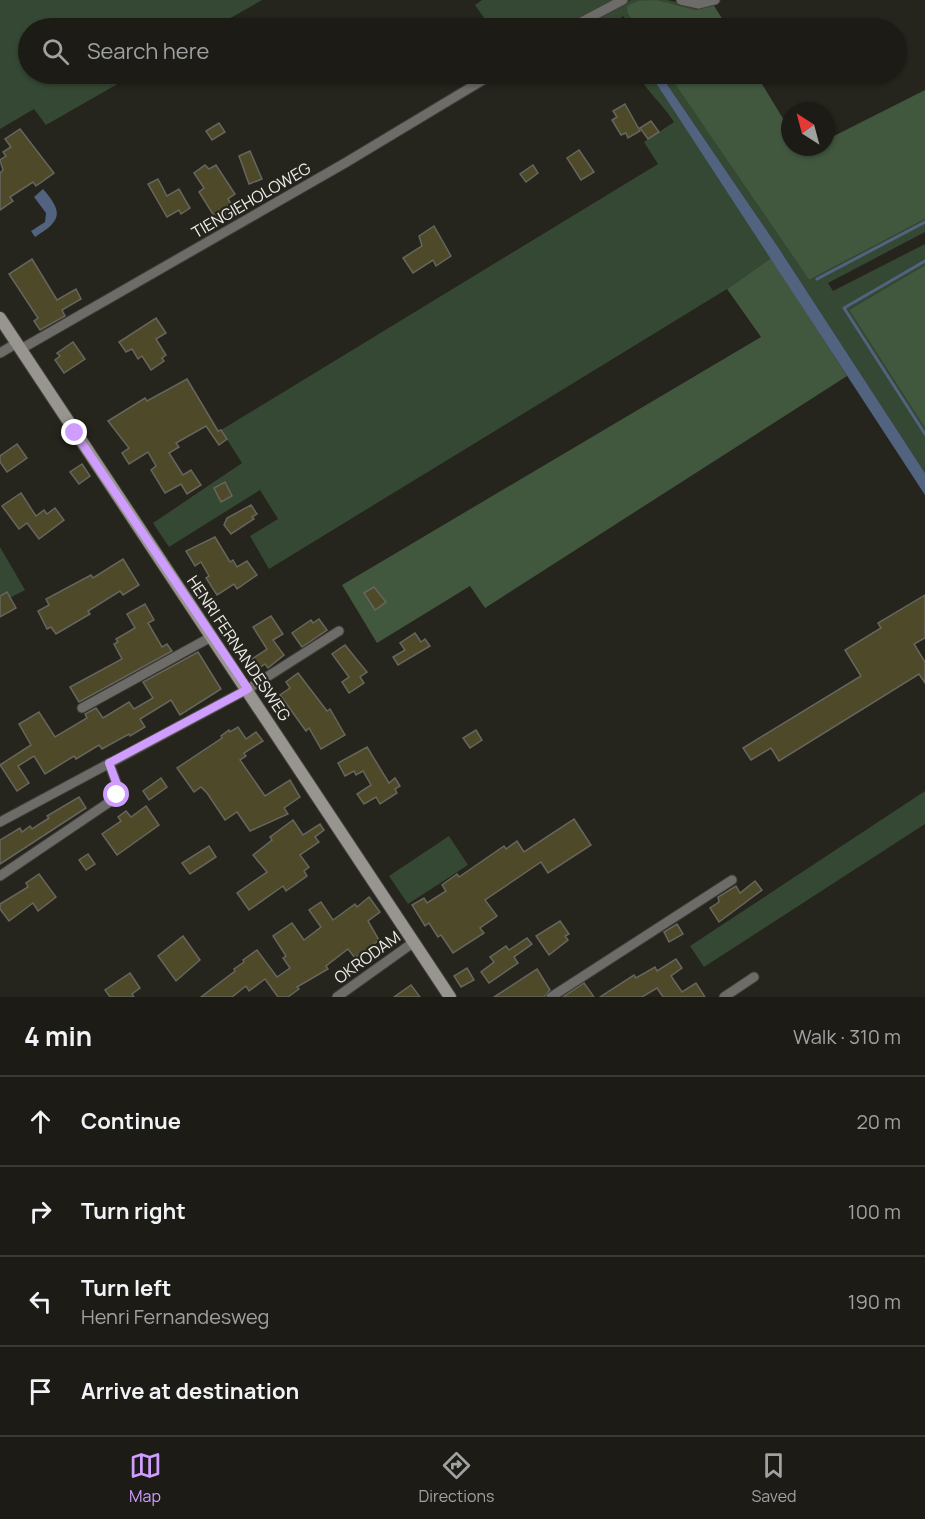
<!DOCTYPE html>
<meta charset="utf-8">
<style>
:root{--surface:#1c1b16;--page:#25241f;--text:#f1f3f6;--muted:#a0a1a1;--line:#3a3935;--accent:#cf9dff}
body{margin:0;font-family:Manrope,sans-serif;background:var(--page);color:var(--text)}
.compass{position:absolute;left:781px;top:102px;width:54px;height:54px;border-radius:50%;background:var(--surface);box-shadow:0 2px 4px #0004;rotate:324deg}
.stop{position:absolute;width:18px;height:18px;margin:-14px;border:4px solid #cf9dff;border-radius:50%;background:#fff}
.stop.end{background:#cf9dff;border-color:#fff;box-shadow:0 2px 6px #0008}
.list{margin:0;padding:0;list-style:none}
h2{display:flex;justify-content:space-between;align-items:center;height:78px;margin:0;padding:0 24px;font-size:26px}
h2 small{font-size:20px;font-weight:400;color:var(--muted)}
.list li{display:grid;grid-template-columns:39px 1fr auto;gap:18px;align-items:center;box-sizing:border-box;height:90px;padding:0 24px;border-top:2px solid var(--line)}
.list b{display:block;font-size:22px;white-space:nowrap}
.list p{margin:0;font-size:20px;white-space:nowrap;color:var(--muted)}
.list em{font-size:20px;font-style:normal;color:var(--muted)}
.icon{flex:none;width:33px;height:33px;fill:none;stroke:currentColor;stroke-width:2;stroke-linecap:round;stroke-linejoin:round}
.map{position:relative;flex:none;width:925px;height:997px;overflow:hidden}
.search{position:absolute;background:var(--surface);box-shadow:0 2px 4px #0004;left:18px;right:18px;top:18px;height:66px;display:flex;align-items:center;gap:15px;box-sizing:border-box;padding:0 21px;border-radius:33px;color:var(--muted);font-size:22px}
.sheet{height:438px;background:var(--surface)}
nav{display:flex;justify-content:space-around;align-items:center;box-sizing:border-box;height:84px;border-top:2px solid var(--line);background:var(--surface);font-size:16px;color:var(--muted)}
nav a{display:grid;justify-items:center;gap:3px}
nav .on{color:var(--accent)}
.map>svg:first-child{display:block}
.green{fill:#354833}
.forest{fill:#41583f}
.water{fill:#52637f}
.lines{fill:none;stroke-linecap:round;stroke-linejoin:round}
.stream{stroke:#52637f;stroke-width:3}
.building{fill:#4e4929;stroke:#67665e;stroke-width:1.5}
.street-casing{stroke:#41403a;stroke-width:11}
.secondary-casing{stroke:#41403a;stroke-width:14}
.street{stroke:#6e6c69;stroke-width:9}
.secondary{stroke:#98948f;stroke-width:12}
.route{stroke:#cf9dff;stroke-width:8}
.labels{text-anchor:middle;dominant-baseline:central;stroke-width:4.5;stroke-linejoin:round;paint-order:stroke}
.street-label{font-size:16px;fill:#eeede9;stroke:#25241d}
</style>
<div class="map">
<svg width="925" height="997" viewBox="0 0 925 997">
<rect width="100%" height="100%" fill="#25241d"/>
<g class="green">
<polygon points="0,0 262,0 213,28 28,28 28,74 135,74 46,125 34,109 0,129"/>
<polygon points="482,0 614,0 562,28 491,28 475,5"/>
<polygon points="631,0 667,0 691,6 707,6 696,10 657,0 628,14 638,28 632,28 623,16 616,22 620,28 611,28 598,16"/>
<path d="M 637,74 L 650,74 L 771,258 L 727,289 L 269,569 L 250,536 L 278,519 L 260,490 L 169,547 L 153,523 L 242,463 L 221,430 L 658,164 L 644,142 L 674,122 C 662,103 648,93 637,74 Z"/>
<polygon points="660,74 668,74 809,280 925,219 925,232 828,283 833,291 925,244 925,265 849,310 925,428 925,473 778,247"/>
<polygon points="0,547 25,590 0,603"/>
<polygon points="925,791 925,824 704,967 690,946"/>
<polygon points="449,836 468,865 408,904 389,876"/>
</g>
<g class="forest">
<polygon points="657,0 696,10 713,4 728,28 638,28 628,14 627,6 638,1"/>
<polygon points="668,74 756,74 790,130 790,147 800,147 803,152 813,147 826,147 826,140 925,90 925,219 809,280"/>
<polygon points="771,258 847,376 485,608 470,586 377,643 342,585 761,337 727,289"/>
<polygon points="925,265 925,428 849,310"/>
</g>
<g class="water">
<polygon points="650,74 660,74 778,247 925,473 925,495"/>
<path d="M 43,189 C 64,213 61,221 35,237 L 31,231 L 45,222 L 46,213 L 34,197 Z"/>
</g>
<g class="lines">
<g class="stream">
<polyline points="925,261 844,308 925,434"/>
<polyline points="817,279 925,222"/>
</g>
</g>
<g class="building">
<polygon points="625,104 640,131 628,138 626,133 621,135 612,120 617,117 613,111"/>
<polygon points="651,121 659,132 648,139 640,128"/>
<polygon points="219,123 225,132 212,140 206,131"/>
<polygon points="20,129 54,173 36,186 33,182 10,197 13,201 0,210 0,173 3,170 0,160 6,156 3,152 11,147 5,139"/>
<polygon points="579,150 594,172 581,180 567,158"/>
<polygon points="250,151 262,179 249,184 239,156"/>
<polygon points="205,165 209,169 216,165 235,194 228,199 236,212 223,220 221,216 216,219 199,192 204,188 194,173"/>
<polygon points="533,165 538,173 526,182 520,174"/>
<polygon points="158,179 167,196 179,189 190,208 181,214 179,210 167,217 148,184"/>
<polygon points="434,226 451,256 436,266 433,260 413,273 403,258 422,246 419,236"/>
<polygon points="32,259 57,300 76,289 81,299 62,310 65,316 40,330 34,321 38,318 9,274"/>
<polygon points="156,318 166,333 156,339 166,355 162,358 164,361 151,370 142,356 138,359 132,349 126,352 119,342"/>
<polygon points="73,342 85,359 64,373 55,360 60,356 57,353"/>
<polygon points="187,379 218,431 221,430 227,439 219,445 206,426 176,443 179,447 169,453 183,475 191,470 201,485 187,494 181,484 165,493 151,470 156,466 148,452 129,464 122,453 129,448 108,421 145,398 147,401"/>
<polygon points="17,444 27,458 7,472 0,462 0,456"/>
<polygon points="82,464 90,476 79,484 70,472"/>
<polygon points="225,482 232,496 221,502 214,488"/>
<polygon points="21,493 36,516 44,510 47,514 55,508 64,520 39,539 27,523 19,529 2,506"/>
<polygon points="251,505 257,514 252,517 254,519 231,534 224,525 227,518"/>
<polygon points="215,537 230,562 233,560 237,567 247,561 257,575 237,589 234,584 217,595 206,578 209,576 201,562 195,566 186,551"/>
<polygon points="123,559 139,585 123,595 120,591 88,611 90,614 56,634 51,627 47,629 38,611 49,605 46,599 91,575 93,578"/>
<polygon points="374,587 386,602 375,610 364,593"/>
<polygon points="7,592 16,608 0,617 0,596"/>
<polygon points="925,595 925,638 914,644 925,662 925,683 919,674 779,761 771,748 751,760 743,748 861,676 845,650 881,628 878,623"/>
<polygon points="145,604 154,620 148,623 162,647 167,644 172,651 79,702 70,687 122,659 114,644 118,642 116,639 135,628 127,614"/>
<polygon points="271,616 283,634 273,640 284,655 268,668 265,664 258,669 252,659 267,649 253,627"/>
<polygon points="319,619 327,630 302,647 292,633 311,620 313,623"/>
<polygon points="415,633 421,642 425,639 430,646 398,665 393,657 405,650 400,643"/>
<polygon points="345,645 367,672 360,677 364,683 349,693 342,682 349,677 332,654"/>
<polygon points="198,652 221,689 180,715 171,700 140,719 145,727 130,736 129,734 102,749 99,745 76,759 74,756 45,774 34,756 18,766 29,783 17,791 0,765 31,745 19,724 39,712 55,737 87,718 85,714 96,708 103,718 129,702 134,709 153,698 143,682"/>
<polygon points="298,673 327,711 330,709 345,735 321,749 309,728 306,731 280,695 290,688 286,682"/>
<polygon points="238,727 246,739 256,732 263,741 244,753 246,756 240,760 265,796 290,780 300,797 284,808 288,814 250,831 237,812 225,820 207,793 201,787 194,792 177,768 222,738 221,736 229,730 230,732"/>
<polygon points="476,730 482,740 470,748 463,738"/>
<polygon points="367,747 389,783 395,778 400,786 395,789 397,793 380,804 376,797 364,804 357,794 371,785 363,771 356,775 354,771 345,776 338,763"/>
<polygon points="161,778 167,787 149,800 143,791"/>
<polygon points="79,797 86,808 0,864 0,840 20,828 22,832 30,826 32,829 49,818 47,816"/>
<polygon points="146,806 159,825 117,855 102,834 121,821 118,817 126,811 131,817"/>
<polygon points="574,819 591,845 548,873 541,862 485,900 497,916 480,928 484,933 453,953 441,935 438,937 429,923 425,926 412,905 424,898 427,903 446,891 442,885 457,874 459,877 504,846 506,849 517,841 524,852"/>
<polygon points="293,820 303,835 320,824 324,830 315,837 319,842 300,855 309,867 304,871 307,876 286,891 283,886 249,910 237,893 267,872 253,855 272,840 270,837"/>
<polygon points="209,846 216,857 190,874 182,863"/>
<polygon points="88,854 95,864 86,870 79,860"/>
<polygon points="39,874 56,897 38,911 33,903 9,921 0,909 0,904 28,887 26,883"/>
<polygon points="755,881 762,890 719,922 710,908 719,902 718,897 736,886 740,893"/>
<polygon points="369,897 380,912 368,921 379,940 355,958 348,949 326,966 328,969 297,987 299,989 288,997 278,997 265,979 249,991 246,986 232,997 201,997 235,971 234,969 244,962 243,960 257,950 277,977 290,968 283,958 286,956 273,936 292,923 304,940 321,927 309,910 321,902 333,920 355,904 357,907"/>
<polygon points="560,921 569,934 565,936 568,940 549,955 536,936"/>
<polygon points="677,924 683,934 669,942 664,932"/>
<polygon points="183,936 200,960 176,981 158,956"/>
<polygon points="527,938 532,944 514,957 518,963 489,983 481,972 494,962 490,957 506,946 509,950"/>
<polygon points="676,959 682,968 671,976 682,992 696,983 705,997 663,997 657,988 642,997 600,997 634,975 636,978 655,967 657,971"/>
<polygon points="467,968 474,980 461,987 454,976"/>
<polygon points="537,969 550,990 544,997 494,997"/>
<polygon points="130,973 140,988 132,994 134,997 110,997 105,990"/>
<polygon points="584,983 594,997 563,997"/>
<polygon points="411,985 420,997 394,997"/>
</g>
<g class="lines">
<g class="street-casing">
<g id="street">
<polyline points="681,0 699,4 715,0"/>
<polyline points="570,28 623,0"/>
<polyline points="21,349 345,163 493,74"/>
<polyline points="0,353 17,343"/>
<polyline points="82,708 211,637"/>
<polyline points="0,822 248,689 339,631"/>
<polyline points="0,876 111,801 119,790 109,763"/>
<polyline points="337,997 414,942"/>
<polyline points="551,997 732,880"/>
<polyline points="724,997 754,977"/>
</g>
</g>
<g class="secondary-casing">
<polyline id="secondary" points="0,318 450,997"/>
</g>
<use href="#street" class="street"/>
<use href="#secondary" class="secondary"/>
</g>
<g class="lines">
<polyline class="route" points="75,433 248,689 109,763 119,790 117,795"/>
</g>
<g class="labels">
<g class="street-label">
<text transform="translate(251 200) rotate(-30)">TIENGIEHOLOWEG</text>
<text transform="translate(239 648) rotate(56)">HENRI FERNANDESWEG</text>
<text transform="translate(367 957) rotate(-36)">OKRODAM</text>
</g>
</g>
</svg>
<svg class="compass" viewBox="-18 -18 36 36"><path d="M0-13l5 13h-10z" fill="#e53935"/><path d="M0 13l5-13h-10z" fill="#a0a1a1"/></svg>
<div class="stop" style="left:117px;top:795px"></div>
<div class="stop end" style="left:75px;top:433px"></div>
<div class="search"><svg class="icon" aria-label="search" viewBox="0 0 24 24"><circle cx="10" cy="10" r="6"/><path d="M15 15l6 6"/></svg>Search here</div>
</div>
<section class="sheet">
<h2>4 min<small>Walk · 310 m</small></h2>
<ul class="list">
<li><svg class="icon" aria-label="ahead" viewBox="0 0 24 24"><path d="M12 20V5M6 11l6-6 6 6"/></svg><div><b>Continue</b></div><em>20 m</em></li>
<li><svg class="icon" aria-label="right" viewBox="0 0 24 24"><path d="M7 20v-9h11M14 6l5 5-5 5"/></svg><div><b>Turn right</b></div><em>100 m</em></li>
<li><svg class="icon" aria-label="left" viewBox="0 0 24 24"><path d="M17 20v-9H6M10 6l-5 5 5 5"/></svg><div><b>Turn left</b><p>Henri Fernandesweg</p></div><em>190 m</em></li>
<li><svg class="icon" aria-label="arrive" viewBox="0 0 24 24"><path d="M6 21V4h12l-3 4 3 4H6"/></svg><div><b>Arrive at destination</b></div></li>
</ul>
</section>
<nav>
<a class="on"><svg class="icon" aria-label="map" viewBox="0 0 24 24"><path d="M3 6l6-2 6 2 6-2v14l-6 2-6-2-6 2zM9 4v14M15 6v14"/></svg>Map</a>
<a><svg class="icon" aria-label="directions" viewBox="0 0 24 24"><path d="M12 3l9 9-9 9-9-9zM9 14v-3h6M13 9l2 2-2 2"/></svg>Directions</a>
<a><svg class="icon" aria-label="saved" viewBox="0 0 24 24"><path d="M7 4h10v16l-5-4-5 4z"/></svg>Saved</a>
</nav>
